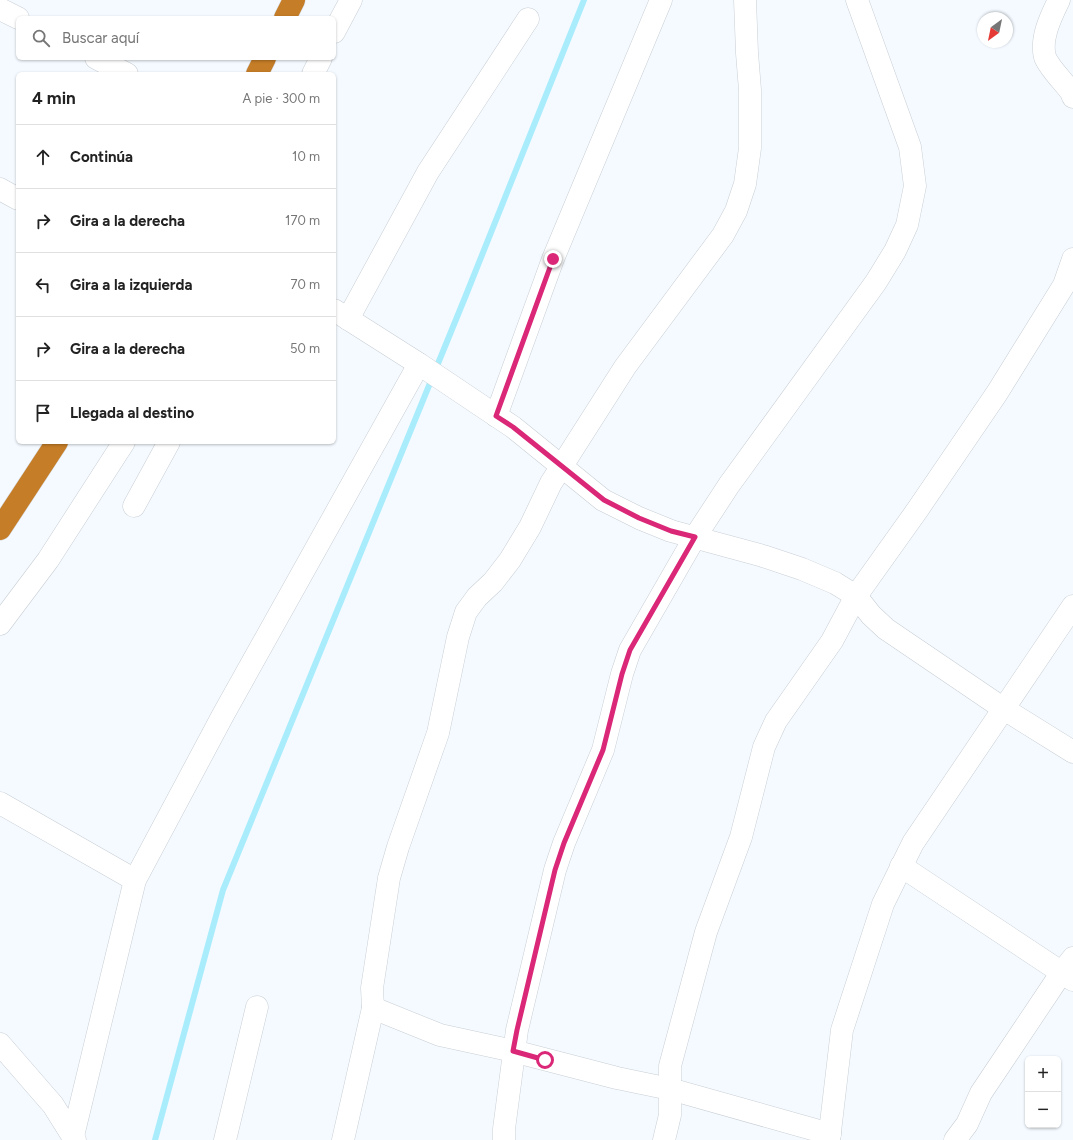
<!DOCTYPE html>
<html lang="es">
<meta charset="utf-8">
<style>
:root{--surface:#fff;--page:#f6f6f6;--text:#222;--muted:#767676;--line:#e0e0e0}
body{margin:0;font-family:Figtree,sans-serif;background:var(--page);color:var(--text)}
.controls{position:absolute;right:12px;bottom:12px;display:grid;overflow:hidden;border-radius:6px;box-shadow:0 1px 3px #0004}
.controls button{width:36px;height:36px;display:grid;place-items:center;padding:0;border:0;border-bottom:1px solid var(--line);background:var(--surface);color:var(--text);font:20px sans-serif}
.compass{position:absolute;left:977px;top:12px;width:36px;height:36px;border-radius:50%;background:var(--surface);box-shadow:0 1px 3px #0004;rotate:213deg}
.stop{position:absolute;width:12px;height:12px;margin:-9px;border:3px solid #db2777;border-radius:50%;background:#fff}
.stop.end{background:#db2777;border-color:#fff;box-shadow:0 1px 4px #0008}
.list{margin:0;padding:0;list-style:none}
h2{display:flex;justify-content:space-between;align-items:center;height:52px;margin:0;padding:0 16px;font-size:17px}
h2 small{font-size:13px;font-weight:400;color:var(--muted)}
.list li{display:grid;grid-template-columns:26px 1fr auto;gap:12px;align-items:center;box-sizing:border-box;height:64px;padding:0 16px;border-top:1px solid var(--line)}
.list b{display:block;font-size:15px;white-space:nowrap}
.list em{font-size:13px;font-style:normal;color:var(--muted)}
.icon{flex:none;width:22px;height:22px;fill:none;stroke:currentColor;stroke-width:2;stroke-linecap:round;stroke-linejoin:round}
.map{position:relative;flex:none;width:1073px;height:1140px;overflow:hidden}
.search{position:absolute;background:var(--surface);box-shadow:0 1px 3px #0004;left:16px;top:16px;width:320px;height:44px;display:flex;align-items:center;gap:10px;box-sizing:border-box;padding:0 14px;border-radius:6px;color:var(--muted);font-size:15px}
.panel{position:absolute;background:var(--surface);box-shadow:0 1px 3px #0004;left:16px;top:72px;width:320px;height:372px;border-radius:6px}
.map>svg:first-child{display:block}
.lines{fill:none;stroke-linecap:round;stroke-linejoin:round}
.stream{stroke:#a9ecfc;stroke-width:6}
.minor-casing{stroke:#c9cfd4;stroke-width:23}
.highway-casing{stroke:#d4d4d5;stroke-width:23}
.minor{stroke:#fff;stroke-width:22}
.highway{stroke:#c57d27;stroke-width:22}
.route{stroke:#db2777;stroke-width:5}
</style>
<div class="map">
<svg width="1073" height="1140" viewBox="0 0 1073 1140">
<rect width="100%" height="100%" fill="#f4faff"/>
<g class="lines">
<polyline class="stream" points="155,1140 223,890 466,295 584,0"/>
<g class="minor-casing">
<g id="minor">
<path d="M 1059,0 C 1051,16 1040,39 1045,57 C 1049,68 1064,82 1071,92 L 1073,97"/>
<polyline points="0,9 18,18"/>
<polyline points="334,32 351,0"/>
<polyline points="96,58 127,74"/>
<polyline points="313,74 321,58"/>
<polyline points="0,189 18,199"/>
<polyline points="334,310 419,364 513,427 603,500 639,518 671,531 763,556 802,569 835,583 856,596 871,615 886,629 1004,709 1073,752"/>
<polyline points="348,319 428,172 528,19"/>
<polyline points="496,416 553,259 661,0"/>
<polyline points="134,506 169,442"/>
<polyline points="0,624 48,560 124,442"/>
<polyline points="0,803 135,880"/>
<polyline points="901,866 1073,980"/>
<polyline points="373,1008 440,1035 513,1051 617,1078 670,1089 830,1134"/>
<polyline points="0,1044 53,1105 75,1140"/>
<polyline points="73,1136 135,880 223,715 419,364"/>
<polyline points="225,1140 257,1007"/>
<polyline points="343,1140 373,1008 372,988 389,878 398,847 438,733 458,637 466,612 477,597 493,582 510,560 530,527 551,483 625,367 723,235 736,211 745,184 750,148 750,90 747,53 745,0"/>
<polyline points="504,1140 504,1129 517,1030 555,870 564,843 603,750 622,674 630,650 695,537 729,485 876,282 895,251 907,225 915,186 910,147 857,0"/>
<polyline points="664,1140 670,1115 670,1066 706,932 741,837 764,747 776,721 832,641 856,596 918,509 997,393 1064,285 1073,259"/>
<polyline points="829,1140 842,1030 883,904 913,843 1073,606"/>
<polyline points="955,1140 967,1124 981,1093 1062,972 1073,958"/>
</g>
</g>
<g class="highway-casing">
<g id="highway">
<polyline points="285,18 294,0"/>
<polyline points="257,74 265,58"/>
<polyline points="0,529 57,442"/>
</g>
</g>
<use href="#minor" class="minor"/>
<use href="#highway" class="highway"/>
</g>
<g class="lines">
<polyline class="route" points="545,1060 513,1051 517,1030 555,870 564,843 603,750 622,674 630,650 695,537 671,531 639,518 604,500 513,427 496,416 553,259"/>
</g>
</svg>
<div class="controls">
<button>+</button>
<button>−</button>
</div>
<svg class="compass" viewBox="-18 -18 36 36"><path d="M0-13l5 13h-10z" fill="#e53935"/><path d="M0 13l5-13h-10z" fill="#767676"/></svg>
<div class="stop" style="left:545px;top:1060px"></div>
<div class="stop end" style="left:553px;top:259px"></div>
<div class="search"><svg class="icon" aria-label="search" viewBox="0 0 24 24"><circle cx="10" cy="10" r="6"/><path d="M15 15l6 6"/></svg>Buscar aquí</div>
<section class="panel">
<h2>4 min<small>A pie · 300 m</small></h2>
<ul class="list">
<li><svg class="icon" aria-label="ahead" viewBox="0 0 24 24"><path d="M12 20V5M6 11l6-6 6 6"/></svg><div><b>Continúa</b></div><em>10 m</em></li>
<li><svg class="icon" aria-label="right" viewBox="0 0 24 24"><path d="M7 20v-9h11M14 6l5 5-5 5"/></svg><div><b>Gira a la derecha</b></div><em>170 m</em></li>
<li><svg class="icon" aria-label="left" viewBox="0 0 24 24"><path d="M17 20v-9H6M10 6l-5 5 5 5"/></svg><div><b>Gira a la izquierda</b></div><em>70 m</em></li>
<li><svg class="icon" aria-label="right" viewBox="0 0 24 24"><path d="M7 20v-9h11M14 6l5 5-5 5"/></svg><div><b>Gira a la derecha</b></div><em>50 m</em></li>
<li><svg class="icon" aria-label="arrive" viewBox="0 0 24 24"><path d="M6 21V4h12l-3 4 3 4H6"/></svg><div><b>Llegada al destino</b></div></li>
</ul>
</section>
</div>
